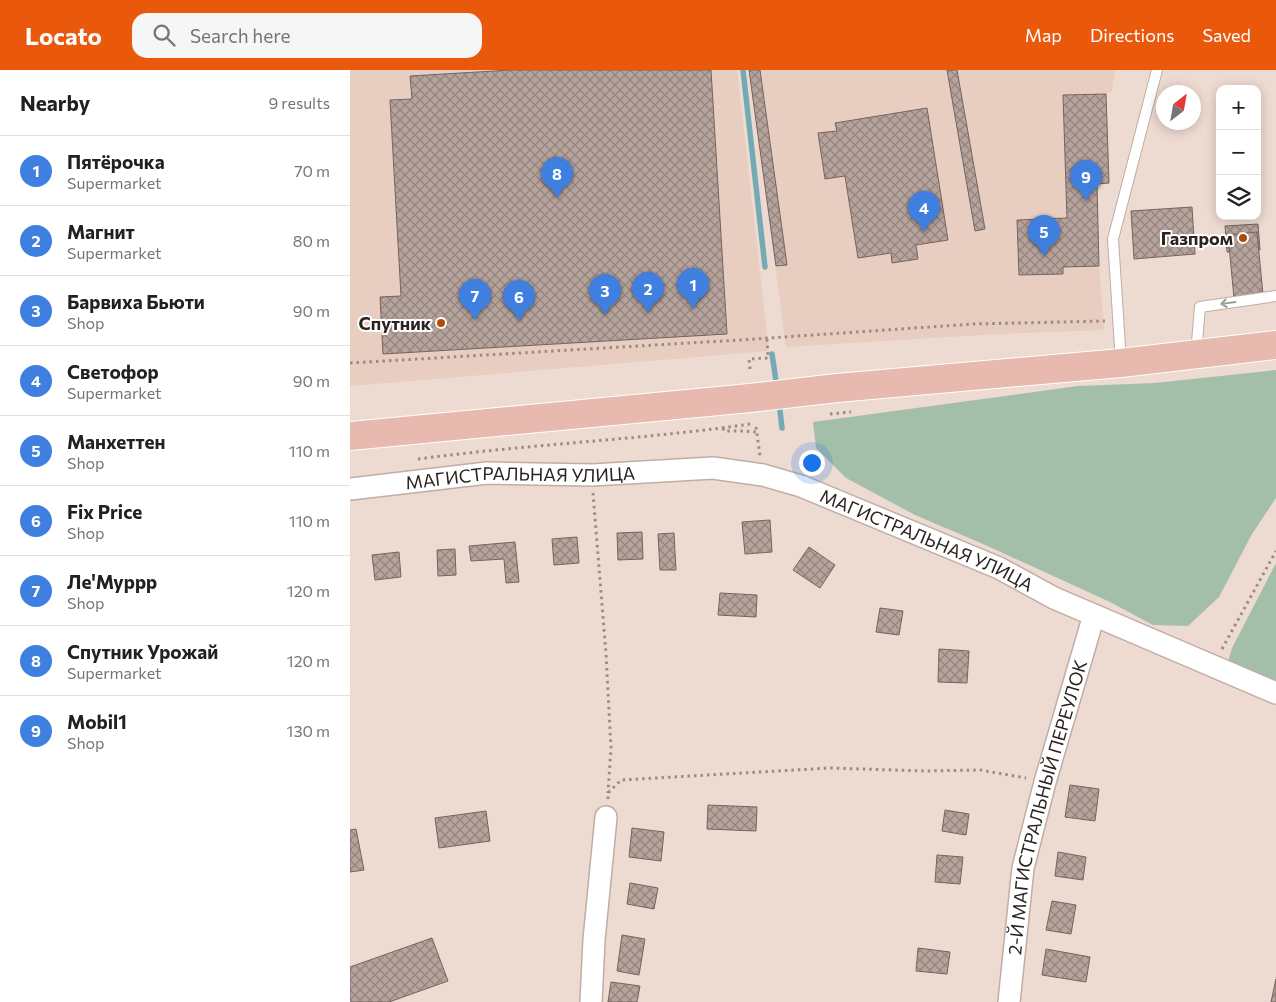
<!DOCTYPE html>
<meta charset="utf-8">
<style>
:root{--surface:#fff;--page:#f6f6f6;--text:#202124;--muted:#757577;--line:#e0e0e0;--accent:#ea580c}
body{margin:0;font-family:Commissioner,sans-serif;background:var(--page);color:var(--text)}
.controls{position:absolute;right:15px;top:15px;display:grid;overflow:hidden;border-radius:10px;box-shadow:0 2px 12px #0003}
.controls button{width:45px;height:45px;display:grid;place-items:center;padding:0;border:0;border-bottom:1px solid var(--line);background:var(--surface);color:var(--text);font:25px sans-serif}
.compass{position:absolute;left:806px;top:15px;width:45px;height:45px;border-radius:50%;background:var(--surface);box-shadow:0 2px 12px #0003;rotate:31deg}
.you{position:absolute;left:461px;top:392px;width:18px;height:18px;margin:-12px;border:4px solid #fff;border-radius:50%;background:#1a73e8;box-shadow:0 0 0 8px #1a73e833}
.badge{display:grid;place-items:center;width:32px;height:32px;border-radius:50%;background:var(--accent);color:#fff;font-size:16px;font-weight:700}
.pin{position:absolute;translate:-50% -41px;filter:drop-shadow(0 1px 2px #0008)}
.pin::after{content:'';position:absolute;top:26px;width:18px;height:15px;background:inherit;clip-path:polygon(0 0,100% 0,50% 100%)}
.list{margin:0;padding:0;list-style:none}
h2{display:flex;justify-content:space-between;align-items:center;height:65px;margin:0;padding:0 20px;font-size:21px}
h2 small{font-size:16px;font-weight:400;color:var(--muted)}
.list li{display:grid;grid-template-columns:32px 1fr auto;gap:15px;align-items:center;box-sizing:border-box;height:70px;padding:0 20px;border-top:1px solid var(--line)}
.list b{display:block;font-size:19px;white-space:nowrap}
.list p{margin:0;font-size:16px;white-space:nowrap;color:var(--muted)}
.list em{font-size:16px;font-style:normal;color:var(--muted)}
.icon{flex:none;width:28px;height:28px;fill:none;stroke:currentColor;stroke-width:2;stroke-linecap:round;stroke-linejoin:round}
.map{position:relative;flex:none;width:926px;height:932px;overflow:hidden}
header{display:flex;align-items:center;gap:30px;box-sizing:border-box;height:70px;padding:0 25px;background:var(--accent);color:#fff}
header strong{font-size:24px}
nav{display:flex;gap:28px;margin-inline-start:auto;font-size:18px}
.search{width:350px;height:45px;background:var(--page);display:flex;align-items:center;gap:12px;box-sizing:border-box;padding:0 18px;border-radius:15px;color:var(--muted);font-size:19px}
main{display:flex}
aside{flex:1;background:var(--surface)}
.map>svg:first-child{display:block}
.built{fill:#e8cdc1}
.green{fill:#a4bfa9}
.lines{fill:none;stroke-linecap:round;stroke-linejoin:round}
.stream{stroke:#75aab5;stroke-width:5.5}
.building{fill:url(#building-cross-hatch);stroke:#75645e}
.lane-casing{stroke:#c0ada5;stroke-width:12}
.street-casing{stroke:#c0ada5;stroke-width:24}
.primary-casing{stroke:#fff;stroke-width:30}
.path{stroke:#9a8c85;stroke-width:3;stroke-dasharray:2.5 4;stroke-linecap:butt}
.lane{stroke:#fff;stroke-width:10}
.street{stroke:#fff;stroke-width:21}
.primary{stroke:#e7b9af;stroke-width:28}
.primary-bridge-casing{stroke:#fff;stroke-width:30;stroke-linecap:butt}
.primary-bridge{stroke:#e7b9af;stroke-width:28}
.oneway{stroke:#a09c9b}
.poi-dot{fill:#ae4d09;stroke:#fff;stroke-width:2}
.labels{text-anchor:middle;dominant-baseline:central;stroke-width:4;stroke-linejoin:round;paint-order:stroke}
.poi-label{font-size:18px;font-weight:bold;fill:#2b2320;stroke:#fff;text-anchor:end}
.street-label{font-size:18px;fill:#2b2320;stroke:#fff}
</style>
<header>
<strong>Locato</strong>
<div class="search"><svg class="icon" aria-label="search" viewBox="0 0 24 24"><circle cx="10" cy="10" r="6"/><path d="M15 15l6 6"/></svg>Search here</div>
<nav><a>Map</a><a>Directions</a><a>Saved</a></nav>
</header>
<main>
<aside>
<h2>Nearby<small>9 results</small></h2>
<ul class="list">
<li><span class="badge" style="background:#3f7fe0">1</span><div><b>Пятёрочка</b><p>Supermarket</p></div><em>70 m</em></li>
<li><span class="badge" style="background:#3f7fe0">2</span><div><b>Магнит</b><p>Supermarket</p></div><em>80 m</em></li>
<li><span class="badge" style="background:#3f7fe0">3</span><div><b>Барвиха Бьюти</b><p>Shop</p></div><em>90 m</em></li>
<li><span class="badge" style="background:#3f7fe0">4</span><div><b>Светофор</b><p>Supermarket</p></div><em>90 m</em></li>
<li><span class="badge" style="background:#3f7fe0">5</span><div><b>Манхеттен</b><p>Shop</p></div><em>110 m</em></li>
<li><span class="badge" style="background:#3f7fe0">6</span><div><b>Fix Price</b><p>Shop</p></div><em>110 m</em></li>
<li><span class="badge" style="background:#3f7fe0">7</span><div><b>Ле'Муррр</b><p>Shop</p></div><em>120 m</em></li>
<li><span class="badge" style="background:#3f7fe0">8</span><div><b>Спутник Урожай</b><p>Supermarket</p></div><em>120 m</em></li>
<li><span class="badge" style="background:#3f7fe0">9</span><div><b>Mobil1</b><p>Shop</p></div><em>130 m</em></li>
</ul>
</aside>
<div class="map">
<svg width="926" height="932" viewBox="0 0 926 932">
<defs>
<pattern id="building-cross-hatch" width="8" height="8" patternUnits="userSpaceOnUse" patternTransform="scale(1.25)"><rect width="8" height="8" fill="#b6a39c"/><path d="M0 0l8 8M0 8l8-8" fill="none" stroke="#94847f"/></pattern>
</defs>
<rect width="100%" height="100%" fill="#eddad1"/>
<g class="built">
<polygon points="0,0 387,0 419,281 0,316"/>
<polygon points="399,0 765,0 762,21 756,24 759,113 747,114 749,196 754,260 648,264 436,277"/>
</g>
<g class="green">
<polygon points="926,300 926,428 902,464 869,527 838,556 803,555 760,532 633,474 565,445 496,408 466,378 463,352 728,316 805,313"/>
<polygon points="926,493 926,614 877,595 882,578"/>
</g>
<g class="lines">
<g class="stream">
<polyline points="393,0 415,197"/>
<polyline points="422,284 427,318"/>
<polyline points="429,332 432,358"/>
</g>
</g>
<g class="building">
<polygon points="161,0 361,0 377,264 33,284 30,227 51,226 40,30 62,29 60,6"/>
<polygon points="399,0 410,0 437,195 426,196"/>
<polygon points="597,0 607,0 635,159 625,161"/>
<polygon points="756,24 759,113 747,114 749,196 713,197 713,204 669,205 667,150 717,148 713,25"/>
<polygon points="577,38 598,170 566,175 568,189 542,193 541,183 508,188 495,106 475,109 468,63 487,61 485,53"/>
<polygon points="842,137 845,184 784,189 781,141"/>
<polygon points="908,154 910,180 877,182 875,156"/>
<polygon points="907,162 913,225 884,228 878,165"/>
<polygon points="420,450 422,482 395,484 392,452"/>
<polygon points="292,462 293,489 268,490 267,463"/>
<polygon points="324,463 326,500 310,500 308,464"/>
<polygon points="227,467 229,493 204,495 202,469"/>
<polygon points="165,472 169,512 156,513 154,489 121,491 119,476"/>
<polygon points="459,477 485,495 470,518 443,500"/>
<polygon points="105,479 106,505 88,506 87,480"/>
<polygon points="49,482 51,507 25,510 22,485"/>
<polygon points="370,523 407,525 406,547 368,545"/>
<polygon points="530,538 553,541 549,565 526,562"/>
<polygon points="589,579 619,581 617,613 588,612"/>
<polygon points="720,715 749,719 745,751 715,747"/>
<polygon points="358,735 407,737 406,761 357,759"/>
<polygon points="595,740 619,744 616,765 592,761"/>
<polygon points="136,741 140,771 89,778 85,748"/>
<polygon points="282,758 314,762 311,791 279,787"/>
<polygon points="6,759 14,800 0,802 0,760"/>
<polygon points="708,782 736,787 733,810 705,806"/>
<polygon points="587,785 613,787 610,814 585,812"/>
<polygon points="280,813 308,818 304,839 277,834"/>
<polygon points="702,831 726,835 721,864 696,860"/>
<polygon points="272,865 295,869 289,905 267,901"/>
<polygon points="82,868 98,911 39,932 0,932 0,897"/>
<polygon points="568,878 600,882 597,904 566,901"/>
<polygon points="696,879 740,887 736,912 692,905"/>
<polygon points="926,910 926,932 921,932 926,909"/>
<polygon points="261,912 290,916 287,932 258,932"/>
</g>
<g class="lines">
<g class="lane-casing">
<g id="lane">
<polyline points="846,284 850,237 926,226"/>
<polyline points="771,292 763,169 807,0"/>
</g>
</g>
<g class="street-casing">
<g id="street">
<path id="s1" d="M 0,419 L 137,403 L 242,405 L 363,398 L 413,405 L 451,416 L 649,498 L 704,528 L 926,623"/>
<polyline points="241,932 244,870 256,747"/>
<path id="s2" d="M 659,932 L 673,798 L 695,712 L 744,545"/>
</g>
</g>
<g class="primary-casing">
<g id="primary">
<polyline points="487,318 771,293 926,275"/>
<polyline points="0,366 400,328"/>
</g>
</g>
<g class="path">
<polyline points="0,293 390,270 623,254 755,251"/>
<polyline points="400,299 399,289 418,288 417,269"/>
<polyline points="480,344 501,342"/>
<polyline points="406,357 410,386"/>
<polyline points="373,358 374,361 395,361 406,362"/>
<path d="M 68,389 C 179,374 290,370 400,354"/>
<polyline points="243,423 256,584 261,678 258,723"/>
<polyline points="872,579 926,481"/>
<polyline points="258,729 258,723 271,710 479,698 576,701 630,700 676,708"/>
</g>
<use href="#lane" class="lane"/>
<use href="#street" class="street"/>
<use href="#primary" class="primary"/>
<g class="primary-bridge-casing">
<polyline id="primary-bridge" points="400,328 487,318"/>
</g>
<use href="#primary-bridge" class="primary-bridge"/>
</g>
<defs><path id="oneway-shaft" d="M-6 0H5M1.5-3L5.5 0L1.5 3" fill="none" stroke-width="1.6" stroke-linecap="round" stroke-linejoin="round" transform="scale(1.25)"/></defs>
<use class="oneway" href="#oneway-shaft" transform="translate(878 233) rotate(172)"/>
<g class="poi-dot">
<circle cx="893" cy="168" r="5"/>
<circle cx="91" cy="253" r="5"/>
</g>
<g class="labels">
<g class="poi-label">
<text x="883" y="168">Газпром</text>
<text x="81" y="253">Спутник</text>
</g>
<g class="street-label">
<text stroke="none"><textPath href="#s1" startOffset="171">МАГИСТРАЛЬНАЯ УЛИЦА</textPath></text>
<text stroke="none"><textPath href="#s1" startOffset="591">МАГИСТРАЛЬНАЯ УЛИЦА</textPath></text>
<text stroke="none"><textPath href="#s2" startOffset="199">2-Й МАГИСТРАЛЬНЫЙ ПЕРЕУЛОК</textPath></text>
</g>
</g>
</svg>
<div class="controls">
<button>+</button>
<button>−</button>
<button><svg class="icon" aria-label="layers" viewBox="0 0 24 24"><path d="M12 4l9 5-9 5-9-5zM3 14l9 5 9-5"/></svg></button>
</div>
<svg class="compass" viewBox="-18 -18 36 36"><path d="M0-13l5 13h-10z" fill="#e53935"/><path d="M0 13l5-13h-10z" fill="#757577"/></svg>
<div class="you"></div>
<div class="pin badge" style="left:343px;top:239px;background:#3f7fe0">1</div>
<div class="pin badge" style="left:298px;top:243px;background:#3f7fe0">2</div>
<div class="pin badge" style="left:255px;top:245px;background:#3f7fe0">3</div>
<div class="pin badge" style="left:574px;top:162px;background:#3f7fe0">4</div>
<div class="pin badge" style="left:694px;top:186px;background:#3f7fe0">5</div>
<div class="pin badge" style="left:169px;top:251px;background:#3f7fe0">6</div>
<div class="pin badge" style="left:125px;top:250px;background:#3f7fe0">7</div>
<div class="pin badge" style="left:207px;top:128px;background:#3f7fe0">8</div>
<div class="pin badge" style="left:736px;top:131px;background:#3f7fe0">9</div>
</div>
</main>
